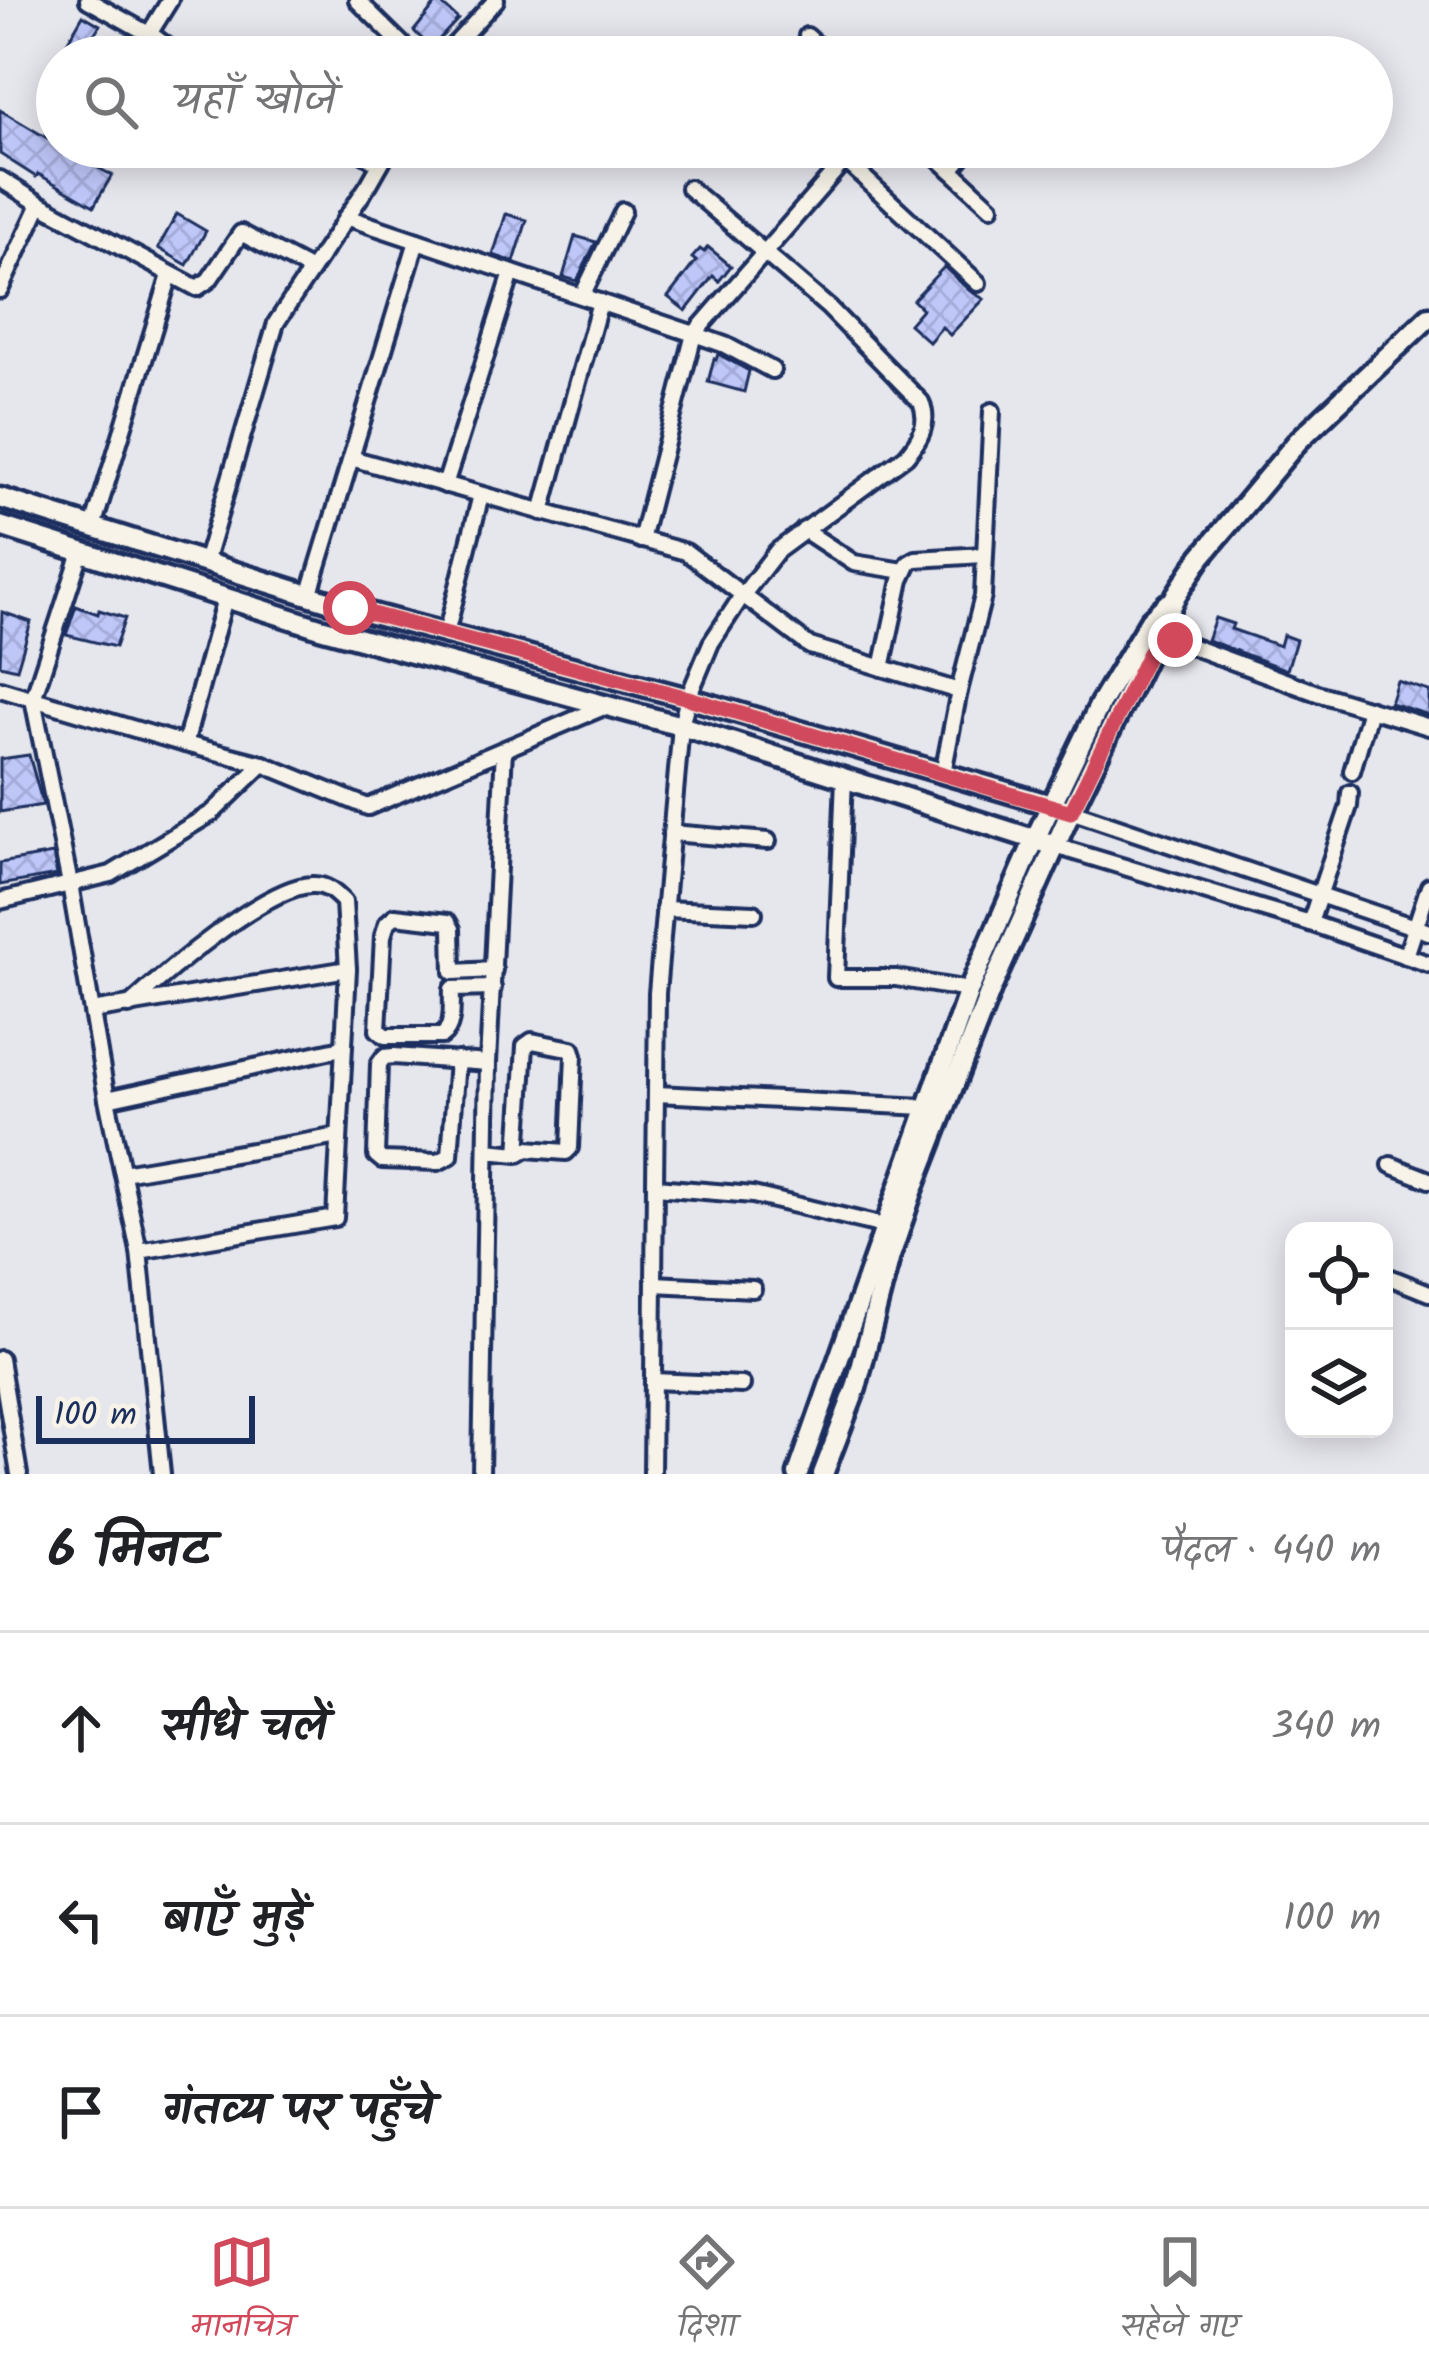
<!DOCTYPE html>
<html lang="hi">
<meta charset="utf-8">
<style>
:root{--surface:#fff;--page:#f6f6f6;--text:#202124;--muted:#757577;--line:#e0e0e0;--accent:#d1495b}
body{margin:0;font-family:Kalam,"Playpen Sans Deva",sans-serif;background:var(--page);color:var(--text)}
.controls{position:absolute;right:36px;bottom:36px;display:grid;overflow:hidden;border-radius:24px;box-shadow:0 6px 30px #0003}
.controls button{width:108px;height:108px;display:grid;place-items:center;padding:0;border:0;border-bottom:3px solid var(--line);background:var(--surface);color:var(--text);font:60px sans-serif}
.scale{position:absolute;left:36px;bottom:30px;width:219px;box-sizing:border-box;padding-left:12px;border:6px solid #1b2f5e;border-top:0;font-size:33px;line-height:42px;white-space:nowrap;color:#1b2f5e;-webkit-text-stroke:9px #f7f3e8;paint-order:stroke}
.stop{position:absolute;width:36px;height:36px;margin:-27px;border:9px solid #d1495b;border-radius:50%;background:#fff}
.stop.end{background:#d1495b;border-color:#fff;box-shadow:0 3px 12px #0008}
.list{margin:0;padding:0;list-style:none}
h2{display:flex;justify-content:space-between;align-items:center;height:156px;margin:0;padding:0 48px;font-size:51px}
h2 small{font-size:39px;font-weight:400;color:var(--muted)}
.list li{display:grid;grid-template-columns:78px 1fr auto;gap:36px;align-items:center;box-sizing:border-box;height:192px;padding:0 48px;border-top:3px solid var(--line)}
.list b{display:block;font-size:45px;white-space:nowrap}
.list em{font-size:39px;font-style:normal;color:var(--muted)}
.icon{flex:none;width:66px;height:66px;fill:none;stroke:currentColor;stroke-width:2;stroke-linecap:round;stroke-linejoin:round}
.map{position:relative;flex:none;width:1429px;height:1474px;overflow:hidden}
.search{position:absolute;background:var(--surface);box-shadow:0 6px 30px #0003;left:36px;right:36px;top:36px;height:132px;display:flex;align-items:center;gap:30px;box-sizing:border-box;padding:0 42px;border-radius:66px;color:var(--muted);font-size:45px}
.sheet{height:732px;background:var(--surface)}
nav{display:flex;justify-content:space-around;align-items:center;box-sizing:border-box;height:168px;border-top:3px solid var(--line);background:var(--surface);font-size:33px;color:var(--muted)}
nav a{display:grid;justify-items:center;gap:6px}
nav .on{color:var(--accent)}
.map>svg:first-child{display:block}
.building{fill:url(#building-cross-hatch);stroke:#1b2f5e;stroke-width:3}
.lines{fill:none;stroke-linecap:round;stroke-linejoin:round}
.street-casing{stroke:#1b2f5e;stroke-width:22}
.secondary-casing{stroke:#1b2f5e;stroke-width:27}
.street{stroke:#f7f3e8;stroke-width:14}
.secondary{stroke:#f7f3e8;stroke-width:18}
.route{stroke:#d1495b;stroke-width:15}
</style>
<div class="map">
<svg width="1429" height="1474" viewBox="0 0 1429 1474">
<defs>
<pattern id="building-cross-hatch" width="8" height="8" patternUnits="userSpaceOnUse" patternTransform="scale(3)"><rect width="8" height="8" fill="#bfc7f9"/><path d="M0 0l8 8M0 8l8-8" fill="none" stroke="#a4abd8"/></pattern>
</defs>
<rect width="100%" height="100%" fill="#e6e6ed"/>
<filter id="ink" filterUnits="userSpaceOnUse"><feTurbulence type="fractalNoise" baseFrequency=".00833" numOctaves="2"/><feDisplacementMap in="SourceGraphic" scale="24" xChannelSelector="R" yChannelSelector="G"/><feConvolveMatrix kernelMatrix="1 2 1 2 8 2 1 2 1" color-interpolation-filters="sRGB"/></filter>
<g filter="url(#ink)">
<g class="building">
<polygon points="438,1 458,19 431,48 414,31"/>
<polygon points="83,15 100,25 79,57 64,48"/>
<polygon points="0,110 57,144 57,147 112,175 94,206 38,174 36,177 0,154"/>
<polygon points="177,214 206,231 187,265 158,248"/>
<polygon points="506,214 527,220 514,262 493,255"/>
<polygon points="575,236 596,242 577,281 563,277"/>
<polygon points="708,247 731,266 719,281 713,276 686,311 668,297 696,261 692,258 700,249 704,252"/>
<polygon points="944,267 970,291 984,299 950,335 942,327 929,342 909,324 922,309 913,300"/>
<polygon points="718,354 749,371 744,392 708,382 714,359 716,360"/>
<polygon points="76,606 98,614 99,610 125,618 115,647 66,635"/>
<polygon points="2,612 31,622 17,669 0,665"/>
<polygon points="1215,618 1233,624 1231,629 1280,646 1283,635 1296,640 1287,670 1207,640"/>
<polygon points="1397,681 1429,691 1429,715 1390,703"/>
<polygon points="29,755 43,805 0,812 0,759"/>
<polygon points="53,854 57,875 0,885 0,863"/>
</g>
<g class="lines">
<g class="street-casing">
<g id="street">
<polyline points="88,0 156,38 181,57"/>
<polyline points="357,0 415,57"/>
<polyline points="149,34 170,0"/>
<polyline points="807,36 830,57"/>
<polyline points="443,57 496,0"/>
<polyline points="729,57 730,57"/>
<polyline points="352,147 380,164"/>
<polyline points="831,147 978,283"/>
<polyline points="926,147 991,207"/>
<polyline points="951,170 970,147"/>
<polyline points="0,179 40,204 197,288 209,280 241,233 311,270"/>
<polyline points="346,217 694,334 856,147"/>
<polyline points="0,290 40,204"/>
<polyline points="582,296 623,211"/>
<polyline points="351,458 686,552 810,646 959,691"/>
<polyline points="445,485 512,273"/>
<polyline points="542,512 600,302"/>
<polyline points="93,527 170,275"/>
<polyline points="804,530 854,563 904,571"/>
<polyline points="641,540 694,334 725,345 772,370"/>
<polyline points="81,552 33,699 70,884 107,1099 139,1251 162,1474"/>
<polyline points="205,563 276,323 369,184 390,147"/>
<polyline points="309,596 417,241"/>
<polyline points="446,634 481,495"/>
<polyline points="1158,634 1317,693 1429,727"/>
<polyline points="882,668 901,580 909,563 916,559 984,555"/>
<polyline points="0,689 185,744 263,764 368,807 606,706"/>
<polyline points="185,744 225,598"/>
<polyline points="1352,771 1370,709"/>
<polyline points="943,773 959,691 983,596 992,411"/>
<polyline points="844,777 836,978 896,978 969,990"/>
<polyline points="1071,811 1429,932"/>
<polyline points="671,833 768,841"/>
<polyline points="1055,846 1310,923 1429,964"/>
<polyline points="0,901 111,874 212,813 263,764"/>
<polyline points="664,909 754,913"/>
<polyline points="1310,923 1349,806 1350,793"/>
<polyline points="1406,956 1429,886"/>
<path d="M 493,988 L 452,989 C 451,1004 455,1026 442,1036 L 385,1036 L 378,1030 L 383,936 L 387,923 L 395,916 L 448,922 L 452,929 L 453,972 L 494,970"/>
<path d="M 129,1006 C 164,974 265,887 311,885 C 326,884 334,892 344,902 L 348,969 L 335,1218 L 139,1251"/>
<polyline points="92,1011 348,969"/>
<polyline points="457,1060 450,1156 438,1162 382,1160 376,1155 379,1064 384,1057 394,1056 488,1063"/>
<polyline points="656,1094 926,1107"/>
<polyline points="107,1099 342,1048"/>
<polyline points="487,1151 518,1154 527,1149 566,1152 570,1148 574,1055 572,1049 532,1041 525,1046 518,1154"/>
<polyline points="1391,1165 1429,1180"/>
<polyline points="123,1173 339,1136"/>
<polyline points="656,1187 753,1195 884,1226"/>
<polyline points="1384,1275 1429,1293"/>
<polyline points="654,1284 753,1289"/>
<polyline points="0,1359 19,1474"/>
<polyline points="653,1381 742,1385"/>
<polyline points="481,1474 488,1063 504,749"/>
<path d="M 652,1474 L 657,993 L 681,726 L 688,698 L 711,643 L 742,596 L 777,551 L 906,456 C 920,440 930,423 921,402 L 829,308 L 689,188"/>
</g>
</g>
<g class="secondary-casing">
<g id="secondary">
<polyline points="0,498 350,608 688,698 1071,811"/>
<polyline points="0,526 320,628 681,726 1055,846"/>
<polyline points="798,1474 969,990 1035,839 1100,704 1150,620 1167,604"/>
<polyline points="823,1474 856,1388 890,1256 912,1192 991,989 1071,811 1176,595 1201,557 1298,441 1429,317"/>
</g>
</g>
<use href="#street" class="street"/>
<use href="#secondary" class="secondary"/>
</g>
</g>
<g class="lines" filter="url(#ink)">
<polyline class="route" points="350,608 688,698 1071,812 1158,634 1175,640"/>
</g>
</svg>
<div class="controls">
<button><svg class="icon" aria-label="locate" viewBox="0 0 24 24"><circle cx="12" cy="12" r="6"/><path d="M12 2v4M12 18v4M2 12h4M18 12h4"/></svg></button>
<button><svg class="icon" aria-label="layers" viewBox="0 0 24 24"><path d="M12 4l9 5-9 5-9-5zM3 14l9 5 9-5"/></svg></button>
</div>
<div class="scale">100 m</div>
<div class="stop" style="left:350px;top:608px"></div>
<div class="stop end" style="left:1175px;top:640px"></div>
<div class="search"><svg class="icon" aria-label="search" viewBox="0 0 24 24"><circle cx="10" cy="10" r="6"/><path d="M15 15l6 6"/></svg>यहाँ खोजें</div>
</div>
<section class="sheet">
<h2>6 मिनट<small>पैदल · 440 m</small></h2>
<ul class="list">
<li><svg class="icon" aria-label="ahead" viewBox="0 0 24 24"><path d="M12 20V5M6 11l6-6 6 6"/></svg><div><b>सीधे चलें</b></div><em>340 m</em></li>
<li><svg class="icon" aria-label="left" viewBox="0 0 24 24"><path d="M17 20v-9H6M10 6l-5 5 5 5"/></svg><div><b>बाएँ मुड़ें</b></div><em>100 m</em></li>
<li><svg class="icon" aria-label="arrive" viewBox="0 0 24 24"><path d="M6 21V4h12l-3 4 3 4H6"/></svg><div><b>गंतव्य पर पहुँचे</b></div></li>
</ul>
</section>
<nav>
<a class="on"><svg class="icon" aria-label="map" viewBox="0 0 24 24"><path d="M3 6l6-2 6 2 6-2v14l-6 2-6-2-6 2zM9 4v14M15 6v14"/></svg>मानचित्र</a>
<a><svg class="icon" aria-label="directions" viewBox="0 0 24 24"><path d="M12 3l9 9-9 9-9-9zM9 14v-3h6M13 9l2 2-2 2"/></svg>दिशा</a>
<a><svg class="icon" aria-label="saved" viewBox="0 0 24 24"><path d="M7 4h10v16l-5-4-5 4z"/></svg>सहेजे गए</a>
</nav>
